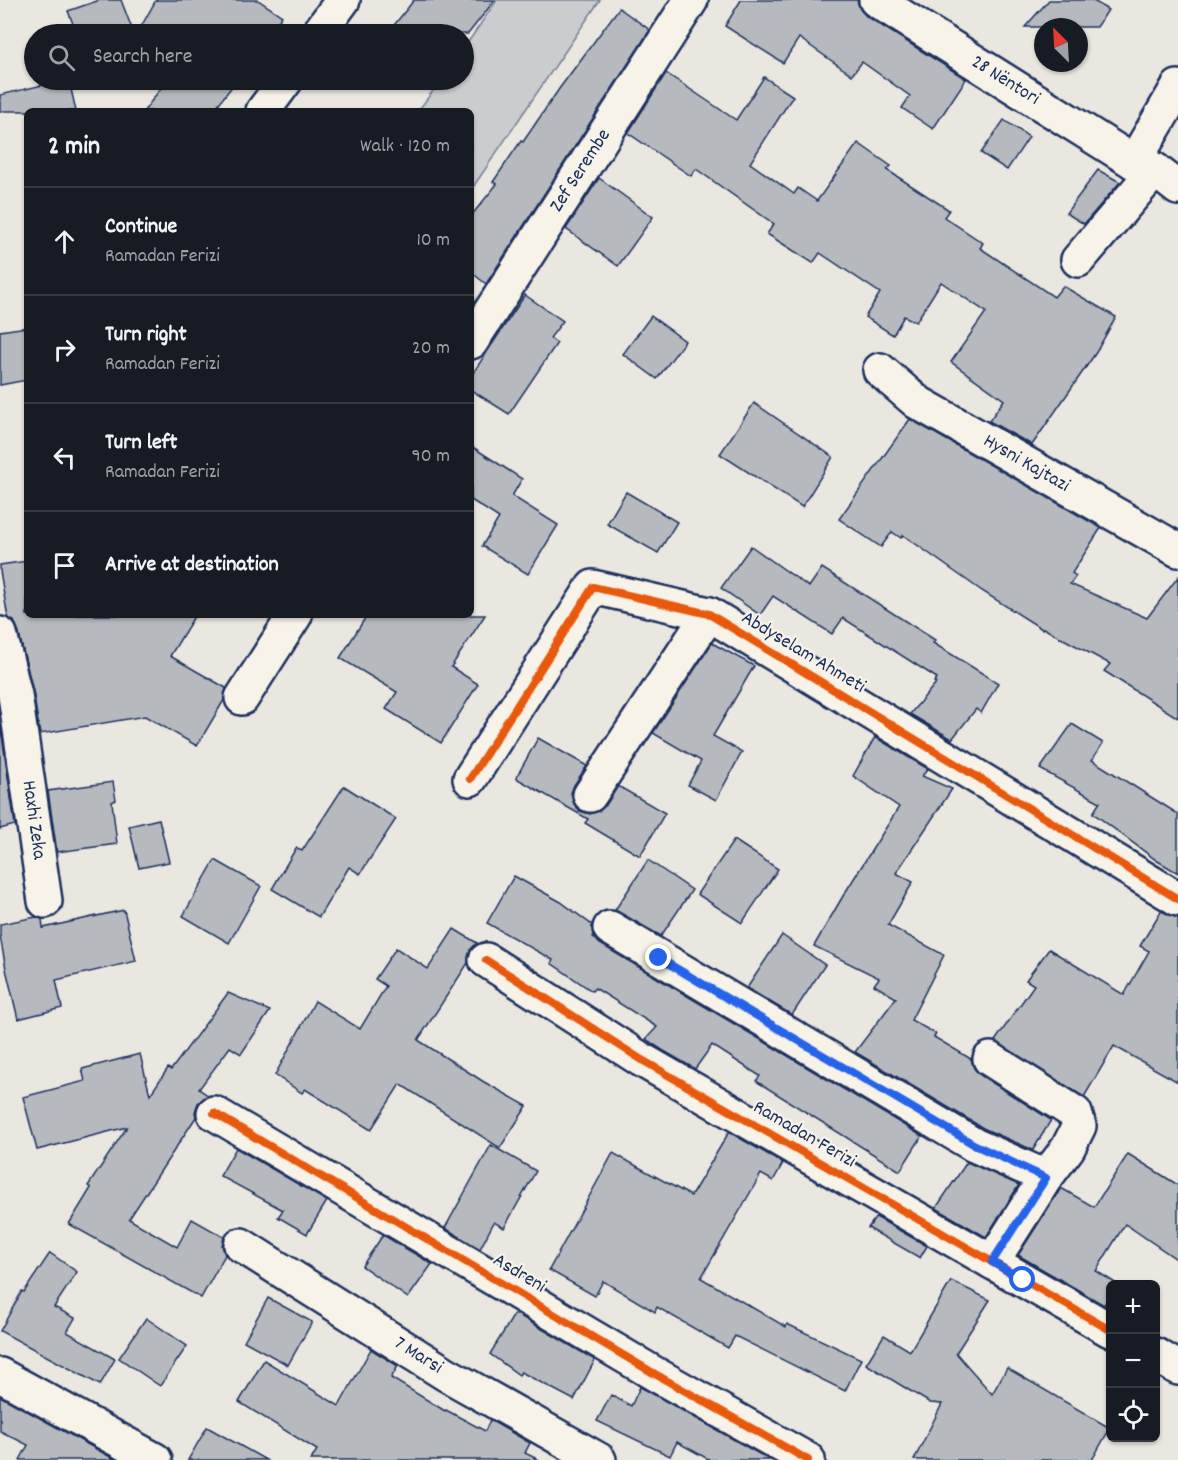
<!DOCTYPE html>
<meta charset="utf-8">
<style>
:root{--surface:#171b24;--page:#242831;--text:#f1f3f6;--muted:#9ea1a6;--line:#363941}
body{margin:0;font-family:Dekko,sans-serif;background:var(--page);color:var(--text)}
.controls{position:absolute;right:18px;bottom:18px;display:grid;overflow:hidden;border-radius:9px;box-shadow:0 2px 4px #0004}
.controls button{width:54px;height:54px;display:grid;place-items:center;padding:0;border:0;border-bottom:2px solid var(--line);background:var(--surface);color:var(--text);font:30px sans-serif}
.compass{position:absolute;left:1034px;top:18px;width:54px;height:54px;border-radius:50%;background:var(--surface);box-shadow:0 2px 4px #0004;rotate:336deg}
.stop{position:absolute;width:18px;height:18px;margin:-14px;border:4px solid #2563eb;border-radius:50%;background:#fff}
.stop.end{background:#2563eb;border-color:#fff;box-shadow:0 2px 6px #0008}
.list{margin:0;padding:0;list-style:none}
h2{display:flex;justify-content:space-between;align-items:center;height:78px;margin:0;padding:0 24px;font-size:26px}
h2 small{font-size:20px;font-weight:400;color:var(--muted)}
.list li{display:grid;grid-template-columns:39px 1fr auto;gap:18px;align-items:center;box-sizing:border-box;height:108px;padding:0 24px;border-top:2px solid var(--line)}
.list b{display:block;font-size:22px;white-space:nowrap}
.list p{margin:0;font-size:20px;white-space:nowrap;color:var(--muted)}
.list em{font-size:20px;font-style:normal;color:var(--muted)}
.icon{flex:none;width:33px;height:33px;fill:none;stroke:currentColor;stroke-width:2;stroke-linecap:round;stroke-linejoin:round}
.map{position:relative;flex:none;width:1178px;height:1460px;overflow:hidden}
.search{position:absolute;background:var(--surface);box-shadow:0 2px 4px #0004;left:24px;top:24px;width:450px;height:66px;display:flex;align-items:center;gap:15px;box-sizing:border-box;padding:0 21px;border-radius:33px;color:var(--muted);font-size:22px}
.panel{position:absolute;background:var(--surface);box-shadow:0 2px 4px #0004;left:24px;top:108px;width:450px;height:510px;border-radius:9px}
.map>svg:first-child{display:block}
.green{fill:#cbcccd;stroke:#737e96;stroke-width:1.5}
.building{fill:#b6babf;stroke:#1b2f5e;stroke-width:1.5}
.lines{fill:none;stroke-linecap:round;stroke-linejoin:round}
.street-casing{stroke:#1b2f5e;stroke-width:38}
.secondary-casing{stroke:#1b2f5e;stroke-width:38}
.street{stroke:#f7f3e8;stroke-width:33}
.secondary{stroke:#f7f3e8;stroke-width:33}
.cycleway-casing{stroke:#f7f3e8;stroke-width:11}
.cycleway{stroke:#e8590c;stroke-width:8}
.route{stroke:#2563eb;stroke-width:8}
.labels{text-anchor:middle;dominant-baseline:central;stroke-width:4.5;stroke-linejoin:round;paint-order:stroke}
.street-label{font-size:20px;fill:#1b2f5e;stroke:#f7f3e8}
</style>
<div class="map">
<svg width="1178" height="1460" viewBox="0 0 1178 1460">
<rect width="100%" height="100%" fill="#eae7e0"/>
<filter id="ink" filterUnits="userSpaceOnUse"><feTurbulence type="fractalNoise" baseFrequency=".0167" numOctaves="2"/><feDisplacementMap in="SourceGraphic" scale="12" xChannelSelector="R" yChannelSelector="G"/><feConvolveMatrix kernelMatrix="1 2 1 2 8 2 1 2 1" color-interpolation-filters="sRGB"/></filter>
<g filter="url(#ink)">
<polygon class="green" points="497,0 600,0 471,190 471,111 418,111 441,80 464,80 464,48"/>
<g class="building">
<polygon points="100,0 121,0 134,34 77,34 68,11"/>
<polygon points="156,0 258,0 282,16 269,34 137,34"/>
<polygon points="414,0 495,0 468,34 387,34"/>
<polygon points="741,0 857,0 860,9 866,16 966,79 933,129 902,108 910,96 862,62 852,75 799,38 783,63 725,26"/>
<polygon points="1049,0 1092,0 1108,10 1097,27 1025,27"/>
<polygon points="619,8 650,30 486,284 471,272 471,216 497,184 493,182 521,141 523,142 559,89"/>
<polygon points="666,73 736,120 764,77 793,96 750,163 794,194 798,188 817,201 858,143 891,166 887,170 949,210 944,217 983,243 980,248 1054,297 1063,286 1116,317 1095,354 1032,445 989,421 1004,400 951,362 986,312 941,282 916,322 904,316 893,335 865,317 880,293 820,253 813,263 767,234 774,224 696,169 691,176 628,133"/>
<polygon points="64,80 69,80 76,111 0,111 0,95"/>
<polygon points="167,80 237,80 213,111 144,111"/>
<polygon points="1004,120 1029,137 1007,170 981,153"/>
<polygon points="1098,170 1120,182 1084,224 1066,213"/>
<polygon points="599,178 653,217 618,266 566,229"/>
<polygon points="525,295 563,321 550,338 557,343 509,414 471,390 471,376"/>
<polygon points="651,316 685,341 657,379 623,354"/>
<polygon points="27,327 27,380 0,385 0,331"/>
<polygon points="754,403 833,457 802,507 720,454"/>
<polygon points="910,419 1101,528 1072,573 1076,576 1070,584 1147,618 1178,577 1178,718 1104,671 1110,664 1043,628 1042,629 982,591 903,535 901,538 892,532 881,547 839,519"/>
<polygon points="471,446 522,479 512,496 558,525 528,574 482,546 499,518 471,500"/>
<polygon points="626,492 677,522 658,553 607,524"/>
<polygon points="751,546 809,587 822,568 935,640 933,643 998,683 981,713 976,709 952,739 910,714 936,683 934,682 937,678 843,618 832,634 773,596 760,615 721,588"/>
<polygon points="27,561 27,615 195,615 170,656 226,688 224,700 197,746 145,716 40,734 33,691 18,630 14,621 8,618 0,571 0,565"/>
<polygon points="367,615 485,615 451,667 478,684 441,743 386,709 397,692 340,658"/>
<polygon points="712,643 754,666 713,736 742,752 716,800 688,785 701,761 653,733"/>
<polygon points="0,722 15,825 0,829"/>
<polygon points="1072,724 1103,743 1092,760 1178,814 1178,873 1156,860 1093,813 1100,802 1040,769"/>
<polygon points="875,737 928,769 922,776 952,789 896,873 913,882 888,925 944,955 911,1020 936,1034 934,1037 971,1059 974,1068 980,1075 1051,1120 1033,1150 983,1128 855,1052 896,998 874,985 879,978 814,946 843,896 899,807 853,776"/>
<polygon points="538,738 587,766 574,785 571,793 574,804 580,811 590,814 599,811 606,805 618,786 665,813 640,856 585,823 588,819 516,778"/>
<polygon points="113,782 116,800 112,802 117,844 57,852 48,791"/>
<polygon points="344,786 396,819 360,874 349,867 319,917 272,889 296,848 302,851"/>
<polygon points="159,819 169,862 139,868 129,826"/>
<polygon points="734,840 778,869 742,923 697,894"/>
<polygon points="215,860 261,886 229,943 183,916"/>
<polygon points="648,860 692,890 661,936 615,910"/>
<polygon points="514,876 561,902 592,925 593,937 600,944 922,1136 900,1171 756,1081 760,1076 712,1045 695,1069 664,1051 646,1039 657,1027 595,988 592,991 551,963 553,960 487,923"/>
<polygon points="124,910 136,961 56,980 62,1008 18,1019 6,969 0,936 0,924 36,917 42,919 43,928"/>
<polygon points="1161,911 1178,918 1178,1082 1114,1046 1084,1097 995,1041 1034,985 1026,980 1049,949 1124,995 1149,951 1140,946"/>
<polygon points="454,929 477,943 470,950 468,963 418,1040 484,1082 527,1106 500,1148 400,1084 371,1130 305,1089 302,1093 275,1075 315,1001 360,1029 386,986 375,979 396,948 428,969"/>
<polygon points="782,935 825,965 792,1015 747,988"/>
<polygon points="228,993 270,1011 241,1054 230,1047 199,1089 209,1096 198,1103 195,1112 196,1117 129,1219 177,1247 192,1219 224,1237 222,1245 225,1255 201,1298 69,1224 91,1188 88,1186 127,1127 37,1150 23,1097 85,1081 82,1069 140,1054 150,1095 168,1068 171,1070"/>
<polygon points="729,1132 783,1163 773,1181 761,1174 701,1278 786,1327 787,1324 861,1359 845,1391 735,1336 728,1348 657,1307 655,1312 603,1281 595,1296 549,1270 613,1153 691,1196"/>
<polygon points="491,1145 536,1171 504,1228 494,1222 480,1249 445,1228"/>
<polygon points="236,1148 327,1201 307,1234 278,1217 283,1210 220,1176"/>
<polygon points="1128,1154 1178,1185 1178,1260 1125,1224 1096,1271 1117,1284 1110,1284 1110,1295 1104,1305 1018,1255 1061,1188 1094,1207"/>
<polygon points="967,1162 1019,1185 986,1237 936,1208"/>
<polygon points="876,1217 927,1246 920,1258 868,1228"/>
<polygon points="383,1235 432,1264 408,1298 362,1266"/>
<polygon points="50,1253 77,1272 54,1307 75,1318 67,1332 115,1359 100,1385 0,1331 22,1291 24,1292"/>
<polygon points="951,1281 990,1300 956,1353 992,1394 1007,1368 1110,1428 1092,1460 914,1460 942,1404 930,1403 866,1364 884,1335 910,1351"/>
<polygon points="268,1298 312,1322 288,1365 244,1341"/>
<polygon points="515,1313 595,1360 574,1400 521,1372 519,1375 490,1354"/>
<polygon points="146,1318 187,1346 160,1386 119,1358"/>
<polygon points="371,1349 398,1366 391,1378 445,1411 446,1410 485,1431 490,1420 530,1443 525,1453 539,1460 311,1460 317,1450 239,1402 264,1360 339,1406"/>
<polygon points="640,1387 646,1390 770,1460 710,1460 677,1442 670,1456 597,1421 611,1395 631,1406"/>
<polygon points="0,1396 116,1460 20,1460 28,1445 0,1431"/>
<polygon points="207,1427 266,1460 188,1460"/>
</g>
<g class="lines">
<g class="street-casing">
<g id="street">
<polyline points="318,34 343,0"/>
<polyline points="263,111 286,80"/>
<polyline points="1134,162 1178,87"/>
<polyline points="1078,260 1155,170"/>
<polyline points="471,342 691,0"/>
<polyline points="880,370 917,402 1178,550"/>
<polyline points="0,634 15,695 45,901"/>
<polyline points="242,698 295,615"/>
<polyline points="470,779 593,587 709,614 1178,899"/>
<polyline points="590,795 709,614"/>
<polyline points="610,928 974,1145 1046,1177"/>
<polyline points="486,960 642,1060 1110,1330"/>
<polyline points="990,1059 1075,1113 1079,1126 1068,1148 1046,1177 992,1262"/>
<polyline points="214,1113 655,1374 808,1460"/>
<polyline points="241,1245 446,1374 599,1460"/>
<polyline points="1156,1355 1178,1368"/>
<polyline points="0,1375 155,1460"/>
</g>
</g>
<g class="secondary-casing">
<polyline id="secondary" points="876,0 1134,162 1155,170 1178,188"/>
</g>
<use href="#street" class="street"/>
<use href="#secondary" class="secondary"/>
<g class="cycleway-casing">
<g id="cycleway">
<polyline points="470,779 593,587 709,614 1178,899"/>
<polyline points="486,960 642,1060 1110,1330"/>
<polyline points="214,1113 655,1374 808,1460"/>
</g>
</g>
<use href="#cycleway" class="cycleway"/>
</g>
</g>
<g class="lines" filter="url(#ink)">
<polyline class="route" points="659,958 975,1145 1046,1178 992,1262 1023,1280"/>
</g>
<g class="labels">
<g class="street-label">
<text transform="translate(1005 81) rotate(32)">28 Nëntori</text>
<text transform="translate(581 171) rotate(-57)">Zef Serembe</text>
<text transform="translate(1026 464) rotate(30)">Hysni Kajtazi</text>
<text transform="translate(803 653) rotate(31)">Abdyselam Ahmeti</text>
<text transform="translate(33 820) rotate(82)">Haxhi Zeka</text>
<text transform="translate(804 1135) rotate(30)">Ramadan Ferizi</text>
<text transform="translate(519 1274) rotate(31)">Asdreni</text>
<text transform="translate(418 1356) rotate(32)">7 Marsi</text>
</g>
</g>
</svg>
<div class="controls">
<button>+</button>
<button>−</button>
<button><svg class="icon" aria-label="locate" viewBox="0 0 24 24"><circle cx="12" cy="12" r="6"/><path d="M12 2v4M12 18v4M2 12h4M18 12h4"/></svg></button>
</div>
<svg class="compass" viewBox="-18 -18 36 36"><path d="M0-13l5 13h-10z" fill="#e53935"/><path d="M0 13l5-13h-10z" fill="#9ea1a6"/></svg>
<div class="stop" style="left:1023px;top:1280px"></div>
<div class="stop end" style="left:659px;top:958px"></div>
<div class="search"><svg class="icon" aria-label="search" viewBox="0 0 24 24"><circle cx="10" cy="10" r="6"/><path d="M15 15l6 6"/></svg>Search here</div>
<section class="panel">
<h2>2 min<small>Walk · 120 m</small></h2>
<ul class="list">
<li><svg class="icon" aria-label="ahead" viewBox="0 0 24 24"><path d="M12 20V5M6 11l6-6 6 6"/></svg><div><b>Continue</b><p>Ramadan Ferizi</p></div><em>10 m</em></li>
<li><svg class="icon" aria-label="right" viewBox="0 0 24 24"><path d="M7 20v-9h11M14 6l5 5-5 5"/></svg><div><b>Turn right</b><p>Ramadan Ferizi</p></div><em>20 m</em></li>
<li><svg class="icon" aria-label="left" viewBox="0 0 24 24"><path d="M17 20v-9H6M10 6l-5 5 5 5"/></svg><div><b>Turn left</b><p>Ramadan Ferizi</p></div><em>90 m</em></li>
<li><svg class="icon" aria-label="arrive" viewBox="0 0 24 24"><path d="M6 21V4h12l-3 4 3 4H6"/></svg><div><b>Arrive at destination</b></div></li>
</ul>
</section>
</div>
